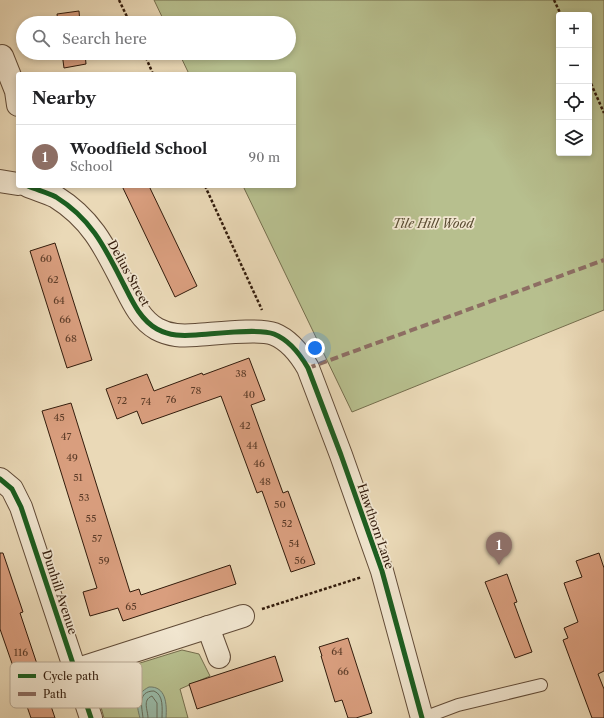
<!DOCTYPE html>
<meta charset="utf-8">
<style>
:root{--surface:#fff;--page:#f6f6f6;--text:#202124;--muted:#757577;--line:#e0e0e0;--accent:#8f2418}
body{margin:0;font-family:"Libre Caslon Text",serif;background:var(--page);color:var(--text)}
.controls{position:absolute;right:12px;top:12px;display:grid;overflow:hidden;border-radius:4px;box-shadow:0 2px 6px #0003}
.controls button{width:36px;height:36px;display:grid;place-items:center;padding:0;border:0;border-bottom:1px solid var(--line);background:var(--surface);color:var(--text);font:20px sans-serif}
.you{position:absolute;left:315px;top:348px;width:14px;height:14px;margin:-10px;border:3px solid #fff;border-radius:50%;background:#1a73e8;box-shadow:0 0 0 6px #1a73e833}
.badge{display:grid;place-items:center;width:26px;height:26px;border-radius:50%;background:var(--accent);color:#fff;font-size:13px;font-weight:700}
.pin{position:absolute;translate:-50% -33px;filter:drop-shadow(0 1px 2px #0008)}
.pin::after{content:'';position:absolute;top:21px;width:14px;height:12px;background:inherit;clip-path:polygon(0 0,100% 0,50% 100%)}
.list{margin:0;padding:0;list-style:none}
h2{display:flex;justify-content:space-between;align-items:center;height:52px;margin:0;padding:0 16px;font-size:17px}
h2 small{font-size:13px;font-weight:400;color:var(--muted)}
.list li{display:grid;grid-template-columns:26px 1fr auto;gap:12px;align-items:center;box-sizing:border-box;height:64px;padding:0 16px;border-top:1px solid var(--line)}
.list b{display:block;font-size:15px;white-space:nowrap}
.list p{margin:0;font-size:13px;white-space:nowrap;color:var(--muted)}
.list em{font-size:13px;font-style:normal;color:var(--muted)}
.icon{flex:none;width:22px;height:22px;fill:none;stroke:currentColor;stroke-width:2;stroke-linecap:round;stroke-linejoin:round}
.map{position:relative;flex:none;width:604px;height:718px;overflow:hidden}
.search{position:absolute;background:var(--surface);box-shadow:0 2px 6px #0003;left:16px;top:16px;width:280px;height:44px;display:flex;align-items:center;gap:10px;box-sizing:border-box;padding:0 14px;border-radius:22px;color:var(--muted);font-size:15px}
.panel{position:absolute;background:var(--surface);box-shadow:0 2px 6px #0003;left:16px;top:72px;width:280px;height:116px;border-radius:4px}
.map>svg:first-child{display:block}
.green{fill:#b7bf8e;stroke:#756e4d;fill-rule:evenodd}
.water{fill:#99bba9;stroke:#707b6a}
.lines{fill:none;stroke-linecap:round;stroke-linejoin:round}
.shore{stroke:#666c5a;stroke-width:1}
.building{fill:#d99e7e;stroke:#331c0c}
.lane-casing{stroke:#614b37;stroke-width:14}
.street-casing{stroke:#614b37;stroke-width:24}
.path{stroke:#331c0c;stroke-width:2.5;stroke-dasharray:3 2;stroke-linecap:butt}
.lane{stroke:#f1e6d0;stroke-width:12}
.street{stroke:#f1e6d0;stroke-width:22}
.quiet{stroke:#8d6e63;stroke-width:4;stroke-dasharray:8 4;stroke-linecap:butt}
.cycleway-casing{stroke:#f1e6d0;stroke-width:8}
.cycleway{stroke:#1b5e20;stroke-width:5}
.labels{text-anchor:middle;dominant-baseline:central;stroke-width:3.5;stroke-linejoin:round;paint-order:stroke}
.number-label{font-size:10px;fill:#5c3c28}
.park-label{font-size:12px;font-style:italic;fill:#5b4d33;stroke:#f1e6d0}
.street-label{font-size:12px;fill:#331c0c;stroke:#f1e6d0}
.key{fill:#f1e6d0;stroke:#b8a995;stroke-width:1}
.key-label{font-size:11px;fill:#331c0c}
</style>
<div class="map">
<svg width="604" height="718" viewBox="0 0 604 718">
<rect width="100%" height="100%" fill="#ead9b7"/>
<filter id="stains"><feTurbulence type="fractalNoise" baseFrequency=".005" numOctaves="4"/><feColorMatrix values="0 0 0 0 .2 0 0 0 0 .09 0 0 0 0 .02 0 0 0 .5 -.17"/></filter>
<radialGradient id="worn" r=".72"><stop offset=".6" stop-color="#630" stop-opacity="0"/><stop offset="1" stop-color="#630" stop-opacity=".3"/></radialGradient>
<g class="green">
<path d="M 154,0 L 604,0 L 604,310 L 352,412 L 243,186 L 294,186 L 294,74 L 189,74 L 179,53 L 289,53 L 289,23 L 165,23 ZM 559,15 L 589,15 L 589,153 L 559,153 Z"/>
<polygon points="182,650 199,654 210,676 180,689 188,718 104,718 96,689 103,680 124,668"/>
</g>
<path class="water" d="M 149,687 C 166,686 167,704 166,718 L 140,718 C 136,704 135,694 149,687 Z"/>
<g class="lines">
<g class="shore">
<path d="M 143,718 C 142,707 137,691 154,691 C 164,695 162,709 162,718"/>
<path d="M 148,718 C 148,710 142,700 152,696 L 157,703 L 157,718"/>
</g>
</g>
<g class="building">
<polygon points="79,11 80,23 58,23 57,14"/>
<polygon points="62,53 85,53 86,64 64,68"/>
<polygon points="122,186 149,186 197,286 175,297"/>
<polygon points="55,243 92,360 67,368 30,251"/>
<polygon points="249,358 265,400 251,405 283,493 288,491 315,564 291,572 262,491 257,493 221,396 142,424 137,411 117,419 106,389 147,374 154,391 202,373 203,375"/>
<polygon points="71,403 130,592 139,589 141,595 230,565 236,584 123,621 118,608 90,616 83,592 97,588 42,411"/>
<polygon points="0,553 3,553 23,612 20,613 55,718 31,718 0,629"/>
<polygon points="599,553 604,568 604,671 598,674 604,689 604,718 592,718 563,640 568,638 564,628 578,622 564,583 582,577 576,561"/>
<polygon points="507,574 517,602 514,603 532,652 515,658 485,582"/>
<polygon points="348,638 372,713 356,718 348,718 342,700 335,702 321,656 322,656 319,647"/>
<polygon points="275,656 283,681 197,709 189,684"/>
</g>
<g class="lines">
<g class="lane-casing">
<polyline id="lane" points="423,718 458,705 541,685"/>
</g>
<g class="street-casing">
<g id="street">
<polyline points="2,56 16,91 18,105"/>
<polyline points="0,181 18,184"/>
<path d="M 28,186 C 37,190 47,192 56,197 C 93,220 106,250 125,287 C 133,303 141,320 157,329 C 170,336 182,336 196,335 C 214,334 259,328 274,334 C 289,340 300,354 308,368 L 341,455 L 382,571 L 422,718"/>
<polyline points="0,479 12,489 21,507 91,718"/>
<polyline points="208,627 219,657"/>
<polyline points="75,670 243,616"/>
</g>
</g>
<g class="path">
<polyline points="119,0 130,23"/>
<polyline points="554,0 561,15"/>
<polyline points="144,53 153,74"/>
<polyline points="589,79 604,113"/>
<polyline points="205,186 262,310"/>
<polyline points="262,609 362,577"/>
</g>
<use href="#lane" class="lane"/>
<use href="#street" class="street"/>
<polyline class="quiet" points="308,368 604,260"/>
<g class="cycleway-casing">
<g id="cycleway">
<path d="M 28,186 C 37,190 47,192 56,197 C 93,220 106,250 125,287 C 133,303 141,320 157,329 C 170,336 182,336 196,335 C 214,334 259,328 274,334 C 289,340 300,354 308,368 L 341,455 L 382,571 L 422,718"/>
<polyline points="0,479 12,489 21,507 91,718"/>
</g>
</g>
<use href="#cycleway" class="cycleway"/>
</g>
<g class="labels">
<g class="number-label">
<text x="46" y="258">60</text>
<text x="53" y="279">62</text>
<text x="59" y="300">64</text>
<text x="65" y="319">66</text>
<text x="71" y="338">68</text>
<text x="241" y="373">38</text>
<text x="196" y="390">78</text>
<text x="249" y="394">40</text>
<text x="171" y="399">76</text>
<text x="122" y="400">72</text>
<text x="146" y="401">74</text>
<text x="59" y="417">45</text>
<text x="245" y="425">42</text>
<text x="66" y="436">47</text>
<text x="252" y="445">44</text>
<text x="72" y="457">49</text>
<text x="259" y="463">46</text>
<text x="78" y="477">51</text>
<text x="265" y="481">48</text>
<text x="84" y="497">53</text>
<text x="280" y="504">50</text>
<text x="91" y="518">55</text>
<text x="287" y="523">52</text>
<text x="97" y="538">57</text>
<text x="294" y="543">54</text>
<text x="104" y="560">59</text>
<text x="300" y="560">56</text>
<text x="131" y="606">65</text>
<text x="337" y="651">64</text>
<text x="21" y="652">116</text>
<text x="343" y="671">66</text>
</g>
<g class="park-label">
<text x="433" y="223">Tile Hill Wood</text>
</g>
<g class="street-label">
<text transform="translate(129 273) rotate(61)">Delius Street</text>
<text transform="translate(376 526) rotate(71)">Hawthorn Lane</text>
<text transform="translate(60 592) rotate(72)">Dunhill Avenue</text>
</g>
</g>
<rect x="10" y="662" width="132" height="46" rx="6" class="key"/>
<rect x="18" y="674" width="18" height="4" fill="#1b5e20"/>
<rect x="18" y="692" width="18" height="4" fill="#8d6e63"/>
<g class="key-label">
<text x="43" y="680">Cycle path</text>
<text x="43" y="698">Path</text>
</g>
<rect width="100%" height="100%" filter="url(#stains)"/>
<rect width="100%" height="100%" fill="url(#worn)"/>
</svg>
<div class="controls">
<button>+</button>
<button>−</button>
<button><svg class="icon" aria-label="locate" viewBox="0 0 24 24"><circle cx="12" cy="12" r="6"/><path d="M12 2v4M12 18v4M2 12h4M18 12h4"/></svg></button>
<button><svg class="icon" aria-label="layers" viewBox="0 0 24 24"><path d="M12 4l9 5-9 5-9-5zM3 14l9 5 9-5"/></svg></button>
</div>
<div class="you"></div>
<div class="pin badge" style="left:499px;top:565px;background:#8d6e63">1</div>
<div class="search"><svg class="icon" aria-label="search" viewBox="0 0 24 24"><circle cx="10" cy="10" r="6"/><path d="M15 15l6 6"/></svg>Search here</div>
<section class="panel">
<h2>Nearby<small></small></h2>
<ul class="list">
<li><span class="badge" style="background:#8d6e63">1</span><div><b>Woodfield School</b><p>School</p></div><em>90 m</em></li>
</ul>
</section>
</div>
